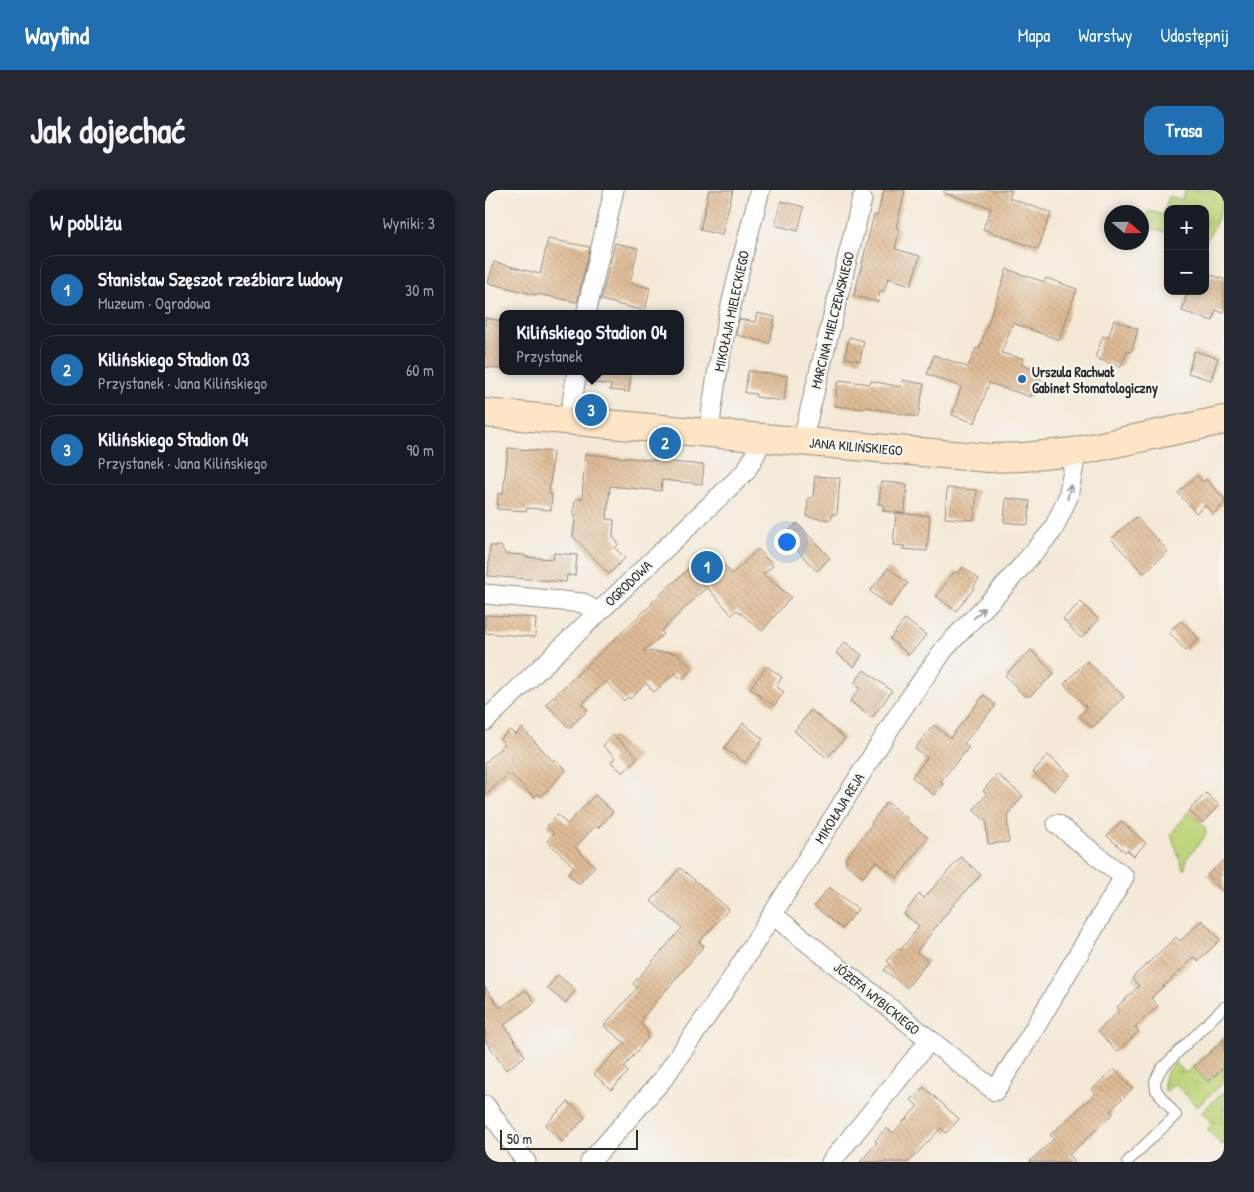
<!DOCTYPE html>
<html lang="pl">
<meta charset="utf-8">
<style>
:root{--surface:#171b24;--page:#242831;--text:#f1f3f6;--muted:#9ea1a6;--line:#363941;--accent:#1f6fb2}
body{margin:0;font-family:"Patrick Hand",sans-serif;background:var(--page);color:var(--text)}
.controls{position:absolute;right:15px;top:15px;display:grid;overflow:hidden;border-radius:10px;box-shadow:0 2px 8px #0003}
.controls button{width:45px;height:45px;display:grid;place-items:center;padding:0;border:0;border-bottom:1px solid var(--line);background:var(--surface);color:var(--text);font:25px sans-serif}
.compass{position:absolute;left:619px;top:15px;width:45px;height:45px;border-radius:50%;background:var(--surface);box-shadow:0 2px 8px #0003;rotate:110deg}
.scale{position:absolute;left:15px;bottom:12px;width:138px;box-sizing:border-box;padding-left:5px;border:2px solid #2b2b2b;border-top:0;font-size:14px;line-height:18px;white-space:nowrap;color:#2b2b2b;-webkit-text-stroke:4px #f6f6f2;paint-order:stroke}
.you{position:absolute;left:301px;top:351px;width:18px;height:18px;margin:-12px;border:4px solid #fff;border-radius:50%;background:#1a73e8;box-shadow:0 0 0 8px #1a73e833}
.badge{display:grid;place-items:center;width:32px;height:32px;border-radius:50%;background:var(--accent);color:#fff;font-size:16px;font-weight:700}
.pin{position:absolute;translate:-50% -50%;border:2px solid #fff;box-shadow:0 1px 5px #0006}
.popup{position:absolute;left:14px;top:120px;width:185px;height:65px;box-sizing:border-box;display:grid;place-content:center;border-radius:10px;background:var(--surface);filter:drop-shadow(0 1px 4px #0005);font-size:16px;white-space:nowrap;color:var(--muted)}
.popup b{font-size:19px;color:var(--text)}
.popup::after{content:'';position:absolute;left:50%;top:100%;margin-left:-10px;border:10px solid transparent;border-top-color:var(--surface)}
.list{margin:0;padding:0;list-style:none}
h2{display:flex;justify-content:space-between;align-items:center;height:65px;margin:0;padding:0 20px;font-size:21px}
h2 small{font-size:16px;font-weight:400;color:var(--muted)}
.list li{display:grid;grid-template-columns:32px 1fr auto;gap:15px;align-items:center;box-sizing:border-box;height:70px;margin:0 10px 10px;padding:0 10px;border:1px solid var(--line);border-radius:15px}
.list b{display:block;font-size:19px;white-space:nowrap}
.list p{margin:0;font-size:16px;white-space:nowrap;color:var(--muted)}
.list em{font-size:16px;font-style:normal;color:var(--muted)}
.map{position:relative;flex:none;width:739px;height:972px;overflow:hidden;border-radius:15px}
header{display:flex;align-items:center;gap:30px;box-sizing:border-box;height:70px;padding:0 25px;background:var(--accent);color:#fff}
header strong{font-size:24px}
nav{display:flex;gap:28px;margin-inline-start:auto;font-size:18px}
.intro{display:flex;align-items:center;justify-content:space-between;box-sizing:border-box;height:120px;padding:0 30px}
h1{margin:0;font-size:35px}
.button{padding:12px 22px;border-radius:15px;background:var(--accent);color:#fff;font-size:18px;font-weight:700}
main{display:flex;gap:30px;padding:0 30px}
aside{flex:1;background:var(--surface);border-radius:15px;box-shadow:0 2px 8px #0003}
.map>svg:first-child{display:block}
.grass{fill:url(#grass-tufts);stroke:#748052}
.garden{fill:#bed67a;stroke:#748052}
.building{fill:url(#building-back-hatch)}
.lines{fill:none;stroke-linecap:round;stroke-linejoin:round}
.lane-casing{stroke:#908a80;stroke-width:12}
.street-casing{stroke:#908a80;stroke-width:21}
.secondary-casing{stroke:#908a80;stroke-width:30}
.lane{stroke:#fff;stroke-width:10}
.street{stroke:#fff;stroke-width:19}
.secondary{stroke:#fde5c5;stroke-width:28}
.oneway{stroke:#a0a0a0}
.poi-dot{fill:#1f6fb2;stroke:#f6f6f2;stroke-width:2}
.labels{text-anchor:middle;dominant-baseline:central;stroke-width:4.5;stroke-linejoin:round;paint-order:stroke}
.street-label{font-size:14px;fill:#2b2b2b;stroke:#f6f6f2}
.poi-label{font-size:14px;font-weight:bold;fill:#2b2b2b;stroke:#f6f6f2;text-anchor:start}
</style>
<header>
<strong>Wayfind</strong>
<nav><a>Mapa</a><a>Warstwy</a><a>Udostępnij</a></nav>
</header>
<div class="intro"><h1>Jak dojechać</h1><a class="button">Trasa</a></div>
<main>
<aside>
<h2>W pobliżu<small>Wyniki: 3</small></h2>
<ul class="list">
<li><span class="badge">1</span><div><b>Stanisław Szęszoł rzeźbiarz ludowy</b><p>Muzeum · Ogrodowa</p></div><em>30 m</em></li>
<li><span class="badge">2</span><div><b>Kilińskiego Stadion 03</b><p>Przystanek · Jana Kilińskiego</p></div><em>60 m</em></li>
<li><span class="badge">3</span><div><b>Kilińskiego Stadion 04</b><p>Przystanek · Jana Kilińskiego</p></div><em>90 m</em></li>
</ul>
</aside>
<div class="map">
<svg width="739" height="972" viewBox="0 0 739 972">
<defs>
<pattern id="grass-tufts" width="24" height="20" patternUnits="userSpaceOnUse" patternTransform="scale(1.25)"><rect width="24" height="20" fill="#bed67a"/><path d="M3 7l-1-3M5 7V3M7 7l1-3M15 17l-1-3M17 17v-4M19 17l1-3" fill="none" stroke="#a3b86a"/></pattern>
<pattern id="building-back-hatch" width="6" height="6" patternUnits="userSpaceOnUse" patternTransform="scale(1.25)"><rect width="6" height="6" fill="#e0bc96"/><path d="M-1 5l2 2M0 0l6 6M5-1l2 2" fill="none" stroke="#c0a281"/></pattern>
</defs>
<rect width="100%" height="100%" fill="#f6f6f2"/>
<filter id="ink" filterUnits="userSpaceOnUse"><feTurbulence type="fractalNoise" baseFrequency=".02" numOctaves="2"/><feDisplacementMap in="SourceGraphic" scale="10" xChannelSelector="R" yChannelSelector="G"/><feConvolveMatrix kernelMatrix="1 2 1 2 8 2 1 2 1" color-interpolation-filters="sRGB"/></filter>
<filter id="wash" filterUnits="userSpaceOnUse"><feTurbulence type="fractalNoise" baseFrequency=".0096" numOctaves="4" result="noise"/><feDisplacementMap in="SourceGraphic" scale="20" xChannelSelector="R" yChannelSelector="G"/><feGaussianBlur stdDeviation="1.12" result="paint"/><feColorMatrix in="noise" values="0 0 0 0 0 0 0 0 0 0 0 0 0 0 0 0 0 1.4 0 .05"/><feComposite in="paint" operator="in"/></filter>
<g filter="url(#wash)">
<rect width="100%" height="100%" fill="#f4e9d6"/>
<g class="grass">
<path d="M 700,0 L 739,0 C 739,14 730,41 720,51 L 720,19 L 683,19 L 683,43 L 658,36 L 664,21 L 678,25 L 684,6 L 697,10 Z"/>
<path d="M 739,847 L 739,892 L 712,917 L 690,893 L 681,902 C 675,889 682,881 690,872 L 701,883 Z"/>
<polygon points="739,901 739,955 737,955 722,939 727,934 717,922"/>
</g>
<polygon class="garden" points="704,621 720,637 721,645 701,669 700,679 698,679 686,644"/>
<g id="blocks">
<g class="building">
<polygon points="224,0 248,0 237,45 215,40"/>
<polygon points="399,0 420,0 411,38 415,39 410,59 435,66 426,95 403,88 399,102 395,101 393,112 369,106 389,25 392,26"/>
<polygon points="459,0 527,0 524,8 566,23 553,59 498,39 506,18 459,3"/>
<polygon points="296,11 319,17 313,41 290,35"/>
<polygon points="63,49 105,57 92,112 52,104 51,105 3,93 9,72 55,84"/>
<polygon points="130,53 153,58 145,93 165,98 160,121 116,110"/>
<polygon points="522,79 559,92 561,88 592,99 574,150 528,133 516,163 539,169 536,175 555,181 546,207 504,193 490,233 467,225 476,197 442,184 449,165 483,177 491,158 494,159"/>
<polygon points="720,83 739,89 739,123 731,120 728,131 697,121 703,101 720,101"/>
<polygon points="272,123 290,127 285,153 251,145 254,129 270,132"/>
<polygon points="0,128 17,131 17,179 0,177"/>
<polygon points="629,130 653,139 646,162 642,161 636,177 610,168 618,146 623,148"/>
<polygon points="364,147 379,151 375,171 360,168"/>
<polygon points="709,161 733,168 726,190 703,183"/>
<polygon points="103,181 146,181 144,202 125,200 126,195 102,192"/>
<polygon points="263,181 302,186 299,211 271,207 271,204 260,203"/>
<polygon points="355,190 385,194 386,191 416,197 417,190 439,194 433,227 381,217 380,219 350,216 352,193 354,193"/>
<polygon points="23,258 68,262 64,304 67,304 66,320 42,318 42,321 12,319 13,303 18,304"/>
<polygon points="100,264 219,275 217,294 177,290 176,301 125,296 122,329 129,330 128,347 134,354 130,358 140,368 124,384 88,346 91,325 88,325 90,309 97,309"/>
<polygon points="712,285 718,292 721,289 739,308 739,314 728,324 720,315 711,323 693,303"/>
<polygon points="330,286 355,288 352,324 347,324 346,330 322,327 323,308 328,308"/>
<polygon points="396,292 422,294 420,323 398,321 399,315 394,314"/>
<polygon points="462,298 492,300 489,330 460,328"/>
<polygon points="521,308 545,311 543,335 519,332"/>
<polygon points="411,323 445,326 442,361 417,359 420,356 408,355"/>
<polygon points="651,327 683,361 659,383 626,349"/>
<polygon points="312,333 345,368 332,381 299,346"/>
<polygon points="5,356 16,356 20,364 40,365 40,367 68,369 69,363 92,365 90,386 82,385 81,392 3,386"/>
<polygon points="225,359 247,384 273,359 288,376 278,384 306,407 277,441 252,420 247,425 222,397 176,441 179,444 158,461 191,463 207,478 197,490 190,483 169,502 161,493 145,509 143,507 139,511 121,491 97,514 103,520 84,538 61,514 168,413 167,412 188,393"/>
<polygon points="478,377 494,389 489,396 490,397 471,421 451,406 470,381 473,384"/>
<polygon points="403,378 423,393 405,417 385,401"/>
<polygon points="596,412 614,430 596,448 578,429"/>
<polygon points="0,425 51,428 50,447 0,443"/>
<polygon points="420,429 441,445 424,465 405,449"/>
<polygon points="696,431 714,449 701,461 684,442"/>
<polygon points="360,452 377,465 369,477 351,463"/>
<polygon points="546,460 569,484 545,506 539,506 520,485"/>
<polygon points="602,471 639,507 607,538 594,526 602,518 579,494"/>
<polygon points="282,476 297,487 291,496 299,502 289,516 265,498"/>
<polygon points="379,480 407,501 387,528 365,511 375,498 369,493"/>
<polygon points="499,505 511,515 479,553 484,557 455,592 458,594 449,605 427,587 442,568 430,558 449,535 465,548"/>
<polygon points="326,520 360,548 342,568 309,541"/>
<polygon points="258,533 278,549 260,573 239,558"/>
<polygon points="37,538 68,571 70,569 81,580 56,606 52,604 49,607 24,583 0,606 0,573 20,554 15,549 25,540 30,545"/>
<polygon points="128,545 153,567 138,583 126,572 130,567 118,556"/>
<polygon points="563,565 585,585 569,601 548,582"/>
<polygon points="512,584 538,606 522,625 524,652 503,654 501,631 488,620 502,604 498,601"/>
<polygon points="721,603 734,615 717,633 704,621"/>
<polygon points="110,605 128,622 113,638 110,636 90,658 110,676 94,694 82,684 89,677 62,651 69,643 62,636 73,625 82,634"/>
<polygon points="402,612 423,629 421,631 443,647 412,688 391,671 378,687 361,674 361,668 387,634 386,633"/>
<polygon points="636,631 661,653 649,666 642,660 640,662 622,646"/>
<polygon points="476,667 496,685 470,713 431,762 443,771 422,798 399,780 405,774 402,771 413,758 416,760 434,736 419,724 434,704 439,708"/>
<polygon points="739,670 739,703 722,685"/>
<polygon points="195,678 244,719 214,752 219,756 157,828 159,830 155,834 162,841 163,848 139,877 143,882 126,900 109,884 140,853 119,836 152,798 148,794 197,738 166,711"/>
<polygon points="344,697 373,719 357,739 329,716"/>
<polygon points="717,730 735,750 713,771 710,767 666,808 673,816 650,837 654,841 632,862 613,841 635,820 632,817 654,796 647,788 691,747 695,751"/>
<polygon points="73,785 91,800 80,813 62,798"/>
<polygon points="0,797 15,818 41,800 50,812 19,835 40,866 21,880 0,850"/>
<polygon points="739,849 739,877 723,892 709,877"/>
<polygon points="629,879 647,899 625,921 628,924 584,965 591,972 544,972 569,949 565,945 610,904 606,900"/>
<polygon points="439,897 474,929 461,943 456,938 424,972 375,972 392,953 390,951 401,938 408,943 433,916 426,910"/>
<polygon points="83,912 100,928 77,952 60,935"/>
</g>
</g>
</g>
<g filter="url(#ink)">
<use href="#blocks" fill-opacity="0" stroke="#908a80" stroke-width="1"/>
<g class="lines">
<g class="lane-casing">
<polyline id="lane" points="642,972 691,925 671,900 670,891 676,879 739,817"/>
</g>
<g class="street-casing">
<g id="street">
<polyline points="101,124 129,0"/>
<polyline points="84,231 92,181"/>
<path d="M 224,244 C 232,161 254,81 275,0"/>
<polyline points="317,252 377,9"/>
<polyline points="0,404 98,413 113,423"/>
<polyline points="0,531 261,281 272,261 273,248"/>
<polyline points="288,725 445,850 346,972"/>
<polyline points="445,850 510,901 542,851 639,687 572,634"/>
<polyline points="0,915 41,972"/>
<polyline points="105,972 178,889 241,798 415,522 460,458 515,401 568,340 583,307 589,275 588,262"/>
</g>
</g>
<g class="secondary-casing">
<polyline id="secondary" points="0,223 503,268 538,267 588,262 739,230"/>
</g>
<use href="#lane" class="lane"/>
<use href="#street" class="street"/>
<use href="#secondary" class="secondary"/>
</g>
<defs><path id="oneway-shaft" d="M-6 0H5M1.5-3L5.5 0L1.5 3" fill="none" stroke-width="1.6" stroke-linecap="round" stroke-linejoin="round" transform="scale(1.25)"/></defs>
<g class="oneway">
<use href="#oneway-shaft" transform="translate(584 302) rotate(-77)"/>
<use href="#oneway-shaft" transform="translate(494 423) rotate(-46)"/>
</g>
</g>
<circle class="poi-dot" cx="537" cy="189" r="5"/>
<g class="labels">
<g class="street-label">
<text transform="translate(246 121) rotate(-78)">MIKOŁAJA MIELECKIEGO</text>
<text transform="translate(347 130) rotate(-76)">MARCINA MIELCZEWSKIEGO</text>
<text transform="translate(371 256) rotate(5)">JANA KILIŃSKIEGO</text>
<text transform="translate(143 393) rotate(-44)">OGRODOWA</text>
<text transform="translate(354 618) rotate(-58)">MIKOŁAJA REJA</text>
<text transform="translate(392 808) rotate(39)">JÓZEFA WYBICKIEGO</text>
</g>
<g class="poi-label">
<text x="547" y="181">Urszula Rachwał<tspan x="547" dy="16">Gabinet Stomatologiczny</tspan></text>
</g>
</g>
</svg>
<div class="controls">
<button>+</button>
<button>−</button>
</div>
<svg class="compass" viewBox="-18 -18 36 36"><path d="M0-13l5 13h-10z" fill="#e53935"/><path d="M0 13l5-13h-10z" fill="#9ea1a6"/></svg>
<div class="scale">50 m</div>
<div class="you"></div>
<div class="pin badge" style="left:222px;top:377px">1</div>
<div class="pin badge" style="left:180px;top:253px">2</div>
<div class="pin badge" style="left:106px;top:220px">3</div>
<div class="popup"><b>Kilińskiego Stadion 04</b>Przystanek</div>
</div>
</main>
